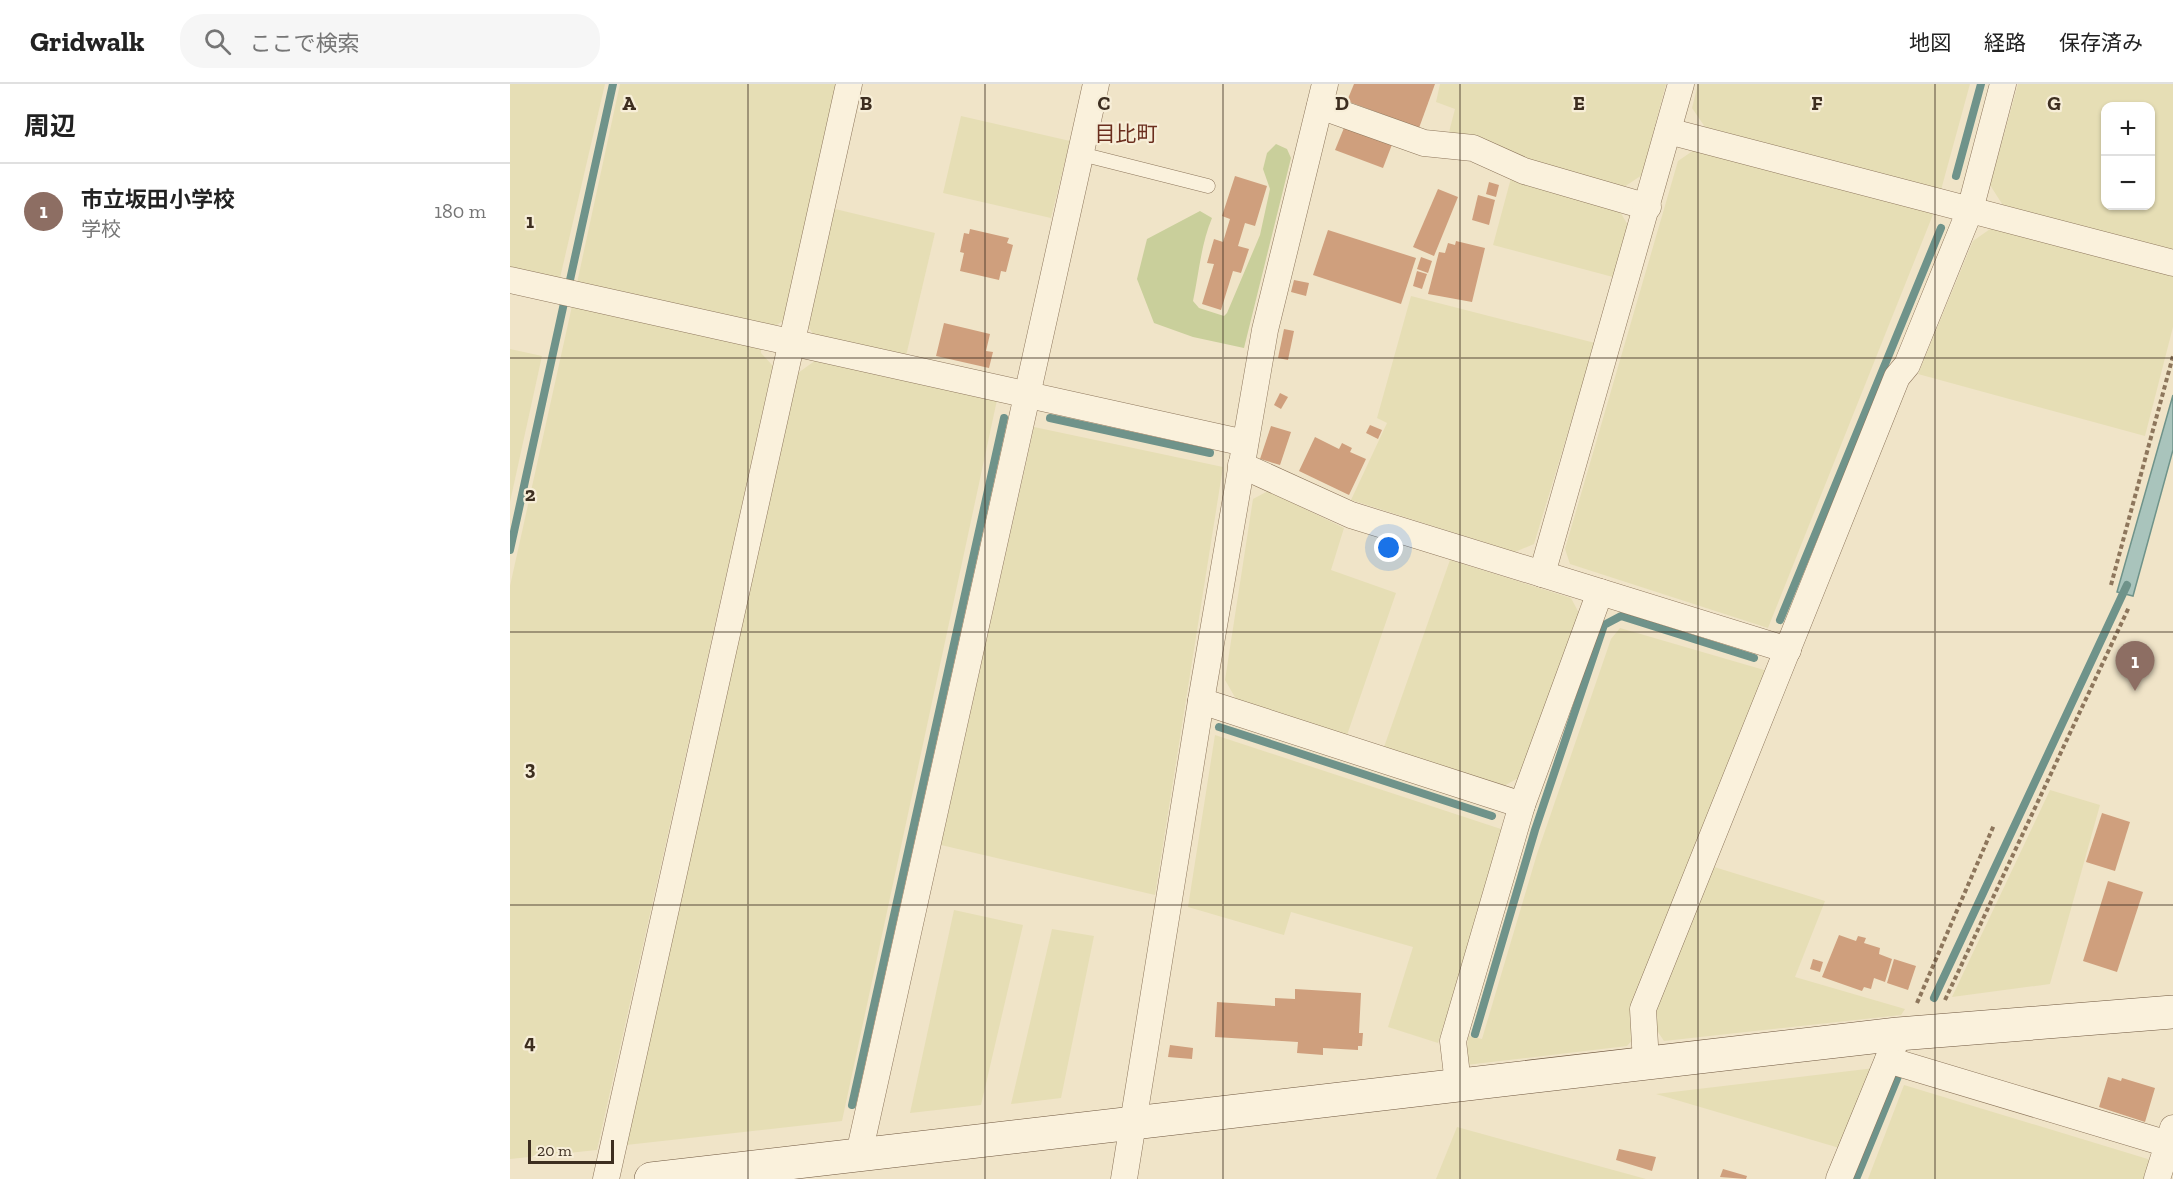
<!DOCTYPE html>
<html lang="ja">
<meta charset="utf-8">
<style>
:root{--surface:#fff;--page:#f6f6f6;--text:#222;--muted:#767676;--line:#e0e0e0;--accent:#ea580c}
body{margin:0;font-family:"Zilla Slab","Noto Sans JP",serif;background:var(--page);color:var(--text)}
.controls{position:absolute;right:18px;top:18px;display:grid;overflow:hidden;border-radius:12px;box-shadow:0 2px 4px #0004}
.controls button{width:54px;height:54px;display:grid;place-items:center;padding:0;border:0;border-bottom:2px solid var(--line);background:var(--surface);color:var(--text);font:30px sans-serif}
.scale{position:absolute;left:18px;bottom:15px;width:86px;box-sizing:border-box;padding-left:6px;border:3px solid #3d2e20;border-top:0;font-size:16px;line-height:21px;white-space:nowrap;color:#3d2e20;-webkit-text-stroke:4px #f7eed8;paint-order:stroke}
.you{position:absolute;left:879px;top:464px;width:21px;height:21px;margin:-15px;border:4px solid #fff;border-radius:50%;background:#1a73e8;box-shadow:0 0 0 9px #1a73e833}
.badge{display:grid;place-items:center;width:39px;height:39px;border-radius:50%;background:var(--accent);color:#fff;font-size:20px;font-weight:700}
.pin{position:absolute;translate:-50% -50px;filter:drop-shadow(0 2px 3px #0008)}
.pin::after{content:'';position:absolute;top:32px;width:21px;height:18px;background:inherit;clip-path:polygon(0 0,100% 0,50% 100%)}
.list{margin:0;padding:0;list-style:none}
h2{display:flex;justify-content:space-between;align-items:center;height:78px;margin:0;padding:0 24px;font-size:26px}
h2 small{font-size:20px;font-weight:400;color:var(--muted)}
.list li{display:grid;grid-template-columns:39px 1fr auto;gap:18px;align-items:center;box-sizing:border-box;height:96px;padding:0 24px;border-top:2px solid var(--line)}
.list b{display:block;font-size:22px;white-space:nowrap}
.list p{margin:0;font-size:20px;white-space:nowrap;color:var(--muted)}
.list em{font-size:20px;font-style:normal;color:var(--muted)}
.icon{flex:none;width:33px;height:33px;fill:none;stroke:currentColor;stroke-width:2;stroke-linecap:round;stroke-linejoin:round}
.map{position:relative;flex:none;width:1663px;height:1095px;overflow:hidden}
header{display:flex;align-items:center;gap:36px;box-sizing:border-box;height:84px;padding:0 30px;background:var(--surface);border-bottom:2px solid var(--line)}
header strong{font-size:28px}
nav{display:flex;gap:33px;margin-inline-start:auto;font-size:21px}
.search{width:420px;height:54px;background:var(--page);display:flex;align-items:center;gap:15px;box-sizing:border-box;padding:0 21px;border-radius:24px;color:var(--muted);font-size:22px}
main{display:flex}
aside{flex:1;background:var(--surface)}
.map>svg:first-child{display:block}
.farmland{fill:#e6deb5;fill-rule:evenodd}
.green{fill:#c9cf9b}
.water{fill:#a9c4bc;stroke:#6f938a;stroke-width:1.5}
.lines{fill:none;stroke-linecap:round;stroke-linejoin:round}
.stream{stroke:#6f938a;stroke-width:8}
.building{fill:#cf9f7d}
.lane-casing{stroke:#8d765c;stroke-width:15}
.street-casing{stroke:#8d765c;stroke-width:27}
.secondary-casing{stroke:#6f573f;stroke-width:34}
.path{stroke:#8d765c;stroke-width:4;stroke-dasharray:4.5 3;stroke-linecap:butt}
.lane{stroke:#faf1dc;stroke-width:14}
.street{stroke:#faf1dc;stroke-width:26}
.secondary{stroke:#faf1dc;stroke-width:33}
.grid{fill:none;stroke:#3d2e20;stroke-width:1.5;stroke-opacity:0.55}
.labels{text-anchor:middle;dominant-baseline:central;stroke-width:4.5;stroke-linejoin:round;paint-order:stroke}
.quarter-label{font-size:21px;fill:#6b2e1e;stroke:#f7eed8}
.grid-label{font-size:20px;text-anchor:middle;font-weight:bold;fill:#3d2e20;stroke:#f7eed8;stroke-width:4.5;stroke-linejoin:round;paint-order:stroke}
</style>
<header>
<strong>Gridwalk</strong>
<div class="search"><svg class="icon" aria-label="search" viewBox="0 0 24 24"><circle cx="10" cy="10" r="6"/><path d="M15 15l6 6"/></svg>ここで検索</div>
<nav><a>地図</a><a>経路</a><a>保存済み</a></nav>
</header>
<main>
<aside>
<h2>周辺<small></small></h2>
<ul class="list">
<li><span class="badge" style="background:#8d6e63">1</span><div><b>市立坂田小学校</b><p>学校</p></div><em>180 m</em></li>
</ul>
</aside>
<div class="map">
<svg width="1663" height="1095" viewBox="0 0 1663 1095">
<rect width="100%" height="100%" fill="#f0e4c8"/>
<g class="farmland">
<polygon points="0,0 95,0 50,194 0,184"/>
<polygon points="110,0 332,0 280,233 263,243 67,199"/>
<polygon points="930,0 1156,0 1132,91 1114,103 1013,74 966,51 938,52 945,25 926,18"/>
<polygon points="1188,0 1460,0 1431,106 1195,43 1182,24"/>
<path d="M 1508,0 L 1663,0 L 1663,167 L 1494,123 L 1480,101 ZM 1596,22 L 1640,22 L 1640,122 L 1596,122 Z"/>
<polygon points="451,32 560,57 541,134 433,109"/>
<polygon points="1187,64 1424,128 1258,544 1060,480 1055,465 1168,77"/>
<polygon points="1001,94 1109,126 1119,143 1103,193 983,161"/>
<polygon points="321,124 425,149 396,272 303,250 294,236"/>
<polygon points="1483,143 1657,187 1663,192 1663,243 1635,352 1408,290 1463,157"/>
<polygon points="901,212 1085,259 1024,460 1005,468 841,416 877,339 867,334"/>
<polygon points="62,222 251,262 251,269 263,282 87,1066 0,1075 0,502"/>
<polygon points="0,265 32,272 0,418"/>
<polygon points="306,276 487,316 332,1037 116,1061 288,289"/>
<polygon points="524,343 713,383 645,811 431,761"/>
<polygon points="758,407 834,444 821,486 886,509 837,651 726,615 715,596 743,415"/>
<polygon points="940,476 1061,514 1070,531 1010,693 994,702 874,663"/>
<polygon points="1110,544 1261,588 1120,935 1124,954 1117,962 956,981 958,952 972,955 1027,770 1101,555"/>
<polygon points="705,651 994,746 928,959 878,943 903,863 781,828 774,851 678,823"/>
<polygon points="1540,706 1590,721 1540,900 1442,913"/>
<polygon points="1201,782 1315,817 1285,893 1395,925 1391,931 1154,957 1144,942 1140,924"/>
<polygon points="444,826 513,841 471,1021 400,1029"/>
<polygon points="542,845 584,852 551,1014 501,1020"/>
<polygon points="1365,984 1333,1065 1146,1010"/>
<polygon points="1394,1001 1641,1076 1635,1095 1358,1095"/>
<polygon points="947,1043 1136,1095 926,1095"/>
</g>
<path class="green" d="M 766,60 L 777,65 L 781,74 L 734,264 L 683,253 L 644,239 L 627,195 L 637,155 L 690,127 L 702,134 C 691,160 689,189 683,217 L 689,224 L 714,232 L 717,229 L 750,151 L 760,105 L 753,85 L 757,69 Z"/>
<polygon class="water" points="1663,311 1663,366 1623,512 1607,508"/>
<g class="lines">
<g class="stream">
<polyline points="1446,92 1471,0"/>
<polyline points="60,196 103,0"/>
<polyline points="540,334 700,369"/>
<polyline points="0,466 54,219"/>
<polyline points="1270,536 1431,144"/>
<polyline points="709,643 982,732"/>
<polyline points="1424,914 1617,501"/>
<polyline points="965,950 1025,746 1094,541 1111,532 1244,574"/>
<polyline points="342,1021 494,334"/>
<polyline points="1346,1095 1389,990"/>
</g>
</g>
<g class="building">
<polygon points="844,0 925,0 909,44 837,17"/>
<polygon points="836,39 883,58 873,84 825,66"/>
<polygon points="725,92 757,102 745,142 735,139 728,162 739,165 731,189 723,187 711,226 692,220 704,180 697,179 704,155 713,158 720,135 712,132"/>
<polygon points="979,98 989,101 986,113 976,110"/>
<polygon points="928,105 948,113 924,172 903,163"/>
<polygon points="968,111 985,116 979,141 962,136"/>
<polygon points="460,145 499,154 497,159 503,161 496,188 491,187 489,196 450,187 454,169 450,168 454,149 459,150"/>
<polygon points="818,146 906,174 891,220 803,191"/>
<polygon points="946,157 975,164 962,218 918,210 929,168 935,169 938,159 945,161"/>
<polygon points="911,173 922,177 918,189 907,185"/>
<polygon points="907,187 917,190 912,205 903,202"/>
<polygon points="784,196 799,199 796,212 781,208"/>
<polygon points="434,239 480,250 476,267 483,268 479,284 426,272"/>
<polygon points="774,245 784,247 778,276 768,274"/>
<polygon points="770,309 778,313 771,325 764,321"/>
<polygon points="860,341 872,346 868,355 856,349"/>
<polygon points="761,342 781,348 770,381 750,375"/>
<polygon points="805,353 829,365 832,359 842,364 840,368 856,375 839,411 789,387"/>
<polygon points="1592,729 1620,738 1605,787 1576,778"/>
<polygon points="1598,797 1633,808 1607,888 1573,877"/>
<polygon points="1329,851 1346,857 1348,852 1356,854 1354,859 1370,864 1369,870 1382,875 1375,898 1364,894 1361,905 1354,903 1352,907 1312,893"/>
<polygon points="1303,875 1313,878 1310,888 1300,885"/>
<polygon points="1384,875 1406,882 1398,906 1377,899"/>
<polygon points="785,905 851,909 849,949 853,949 852,962 848,962 848,966 813,964 813,971 787,969 788,958 705,953 707,918 765,922 765,914 785,915"/>
<polygon points="660,961 683,964 682,975 658,973"/>
<polygon points="1598,993 1611,997 1612,994 1645,1004 1635,1038 1589,1023"/>
<polygon points="1109,1065 1146,1073 1142,1087 1106,1076"/>
<polygon points="1213,1085 1237,1092 1236,1095 1210,1093"/>
</g>
<g class="lines">
<g class="lane-casing">
<polyline id="lane" points="571,70 698,102"/>
</g>
<g class="street-casing">
<g id="street">
<polyline points="810,22 914,59 963,64 1014,87 1138,123"/>
<polyline points="1158,47 1663,179"/>
<polyline points="0,196 735,359"/>
<polyline points="731,381 841,431 1278,566"/>
<polyline points="1032,490 1171,0"/>
<polyline points="691,617 1012,721"/>
<polyline points="1378,976 1658,1060"/>
<polyline points="1136,979 1133,925 1387,293 1397,281 1460,126 1493,0"/>
<polyline points="948,1000 943,957 1012,721 1090,508"/>
<polyline points="349,1070 586,0"/>
<polyline points="96,1095 339,0"/>
<polyline points="614,1095 691,617 755,246 815,0"/>
<polyline points="1329,1095 1384,961"/>
<polyline points="1647,1095 1663,1044"/>
</g>
</g>
<g class="secondary-casing">
<polyline id="secondary" points="141,1095 1388,950 1663,928"/>
</g>
<g class="path">
<polyline points="1601,501 1663,272"/>
<polyline points="1435,916 1619,523"/>
<polyline points="1407,919 1484,741"/>
</g>
<use href="#lane" class="lane"/>
<use href="#street" class="street"/>
<use href="#secondary" class="secondary"/>
</g>
<path class="grid" d="M 238,0 L 238,1095M 475,0 L 475,1095M 713,0 L 713,1095M 950,0 L 950,1095M 1188,0 L 1188,1095M 1425,0 L 1425,1095M 0,274 L 1663,274M 0,548 L 1663,548M 0,821 L 1663,821"/>
<g class="labels">
<g class="quarter-label">
<text x="616" y="49">目比町</text>
</g>
</g>
<g class="grid-label">
<text x="119" y="26">A</text>
<text x="356" y="26">B</text>
<text x="594" y="26">C</text>
<text x="832" y="26">D</text>
<text x="1069" y="26">E</text>
<text x="1307" y="26">F</text>
<text x="1544" y="26">G</text>
<text x="20" y="144">1</text>
<text x="20" y="417">2</text>
<text x="20" y="691">3</text>
<text x="20" y="965">4</text>
</g>
</svg>
<div class="controls">
<button>+</button>
<button>−</button>
</div>
<div class="scale">20 m</div>
<div class="you"></div>
<div class="pin badge" style="left:1625px;top:607px;background:#8d6e63">1</div>
</div>
</main>
